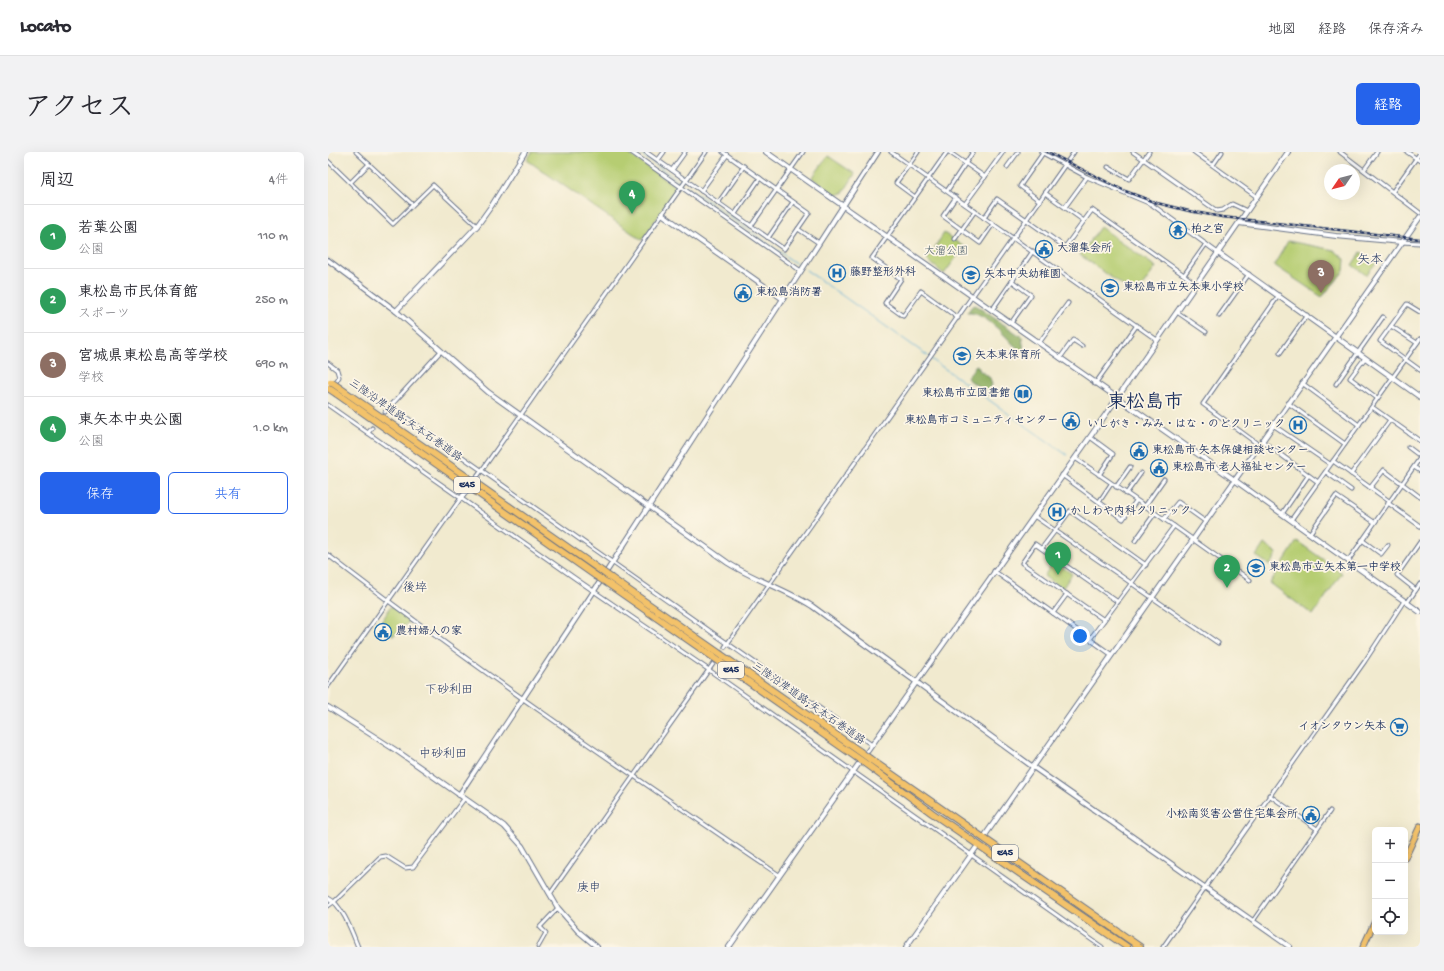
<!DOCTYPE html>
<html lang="ja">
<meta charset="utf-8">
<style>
:root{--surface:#fff;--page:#f2f2f3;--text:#2b2b33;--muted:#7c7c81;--line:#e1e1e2;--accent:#2563eb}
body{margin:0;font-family:"Gochi Hand","Klee One",sans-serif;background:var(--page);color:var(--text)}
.controls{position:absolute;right:12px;bottom:12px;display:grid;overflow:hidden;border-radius:6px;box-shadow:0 4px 16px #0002}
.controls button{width:36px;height:36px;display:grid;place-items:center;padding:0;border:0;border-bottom:1px solid var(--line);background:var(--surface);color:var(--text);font:20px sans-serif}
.compass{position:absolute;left:996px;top:12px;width:36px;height:36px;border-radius:50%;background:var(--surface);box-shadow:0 4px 16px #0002;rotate:235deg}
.you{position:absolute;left:752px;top:484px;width:14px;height:14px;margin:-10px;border:3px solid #fff;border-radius:50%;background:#1a73e8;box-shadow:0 0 0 6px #1a73e833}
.badge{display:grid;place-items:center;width:26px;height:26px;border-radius:50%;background:var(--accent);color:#fff;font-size:13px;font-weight:700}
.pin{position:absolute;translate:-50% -33px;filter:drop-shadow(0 1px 2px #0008)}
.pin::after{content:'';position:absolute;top:21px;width:14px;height:12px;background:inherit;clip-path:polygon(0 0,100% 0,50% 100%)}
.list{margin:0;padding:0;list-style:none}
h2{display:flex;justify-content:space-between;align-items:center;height:52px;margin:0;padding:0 16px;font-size:17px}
h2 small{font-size:13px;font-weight:400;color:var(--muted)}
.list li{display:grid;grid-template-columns:26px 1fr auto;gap:12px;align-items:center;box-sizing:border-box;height:64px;padding:0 16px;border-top:1px solid var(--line)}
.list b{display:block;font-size:15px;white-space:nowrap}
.list p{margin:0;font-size:13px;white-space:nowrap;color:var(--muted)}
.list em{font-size:13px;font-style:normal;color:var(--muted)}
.actions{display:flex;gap:8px;padding:12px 16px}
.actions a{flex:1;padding:9px 0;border:1px solid var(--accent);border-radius:6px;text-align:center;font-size:14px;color:var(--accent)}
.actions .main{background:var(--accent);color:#fff}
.icon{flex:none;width:22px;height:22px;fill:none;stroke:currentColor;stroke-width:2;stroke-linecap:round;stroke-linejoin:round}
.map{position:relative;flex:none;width:1092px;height:795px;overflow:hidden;border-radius:6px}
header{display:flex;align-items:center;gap:24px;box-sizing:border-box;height:56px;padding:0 20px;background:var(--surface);border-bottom:1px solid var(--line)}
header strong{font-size:19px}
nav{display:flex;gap:22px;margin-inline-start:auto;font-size:14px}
.intro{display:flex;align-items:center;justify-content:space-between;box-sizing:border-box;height:96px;padding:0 24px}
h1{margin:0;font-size:28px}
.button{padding:10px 18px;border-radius:6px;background:var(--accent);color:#fff;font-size:14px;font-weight:700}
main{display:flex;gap:24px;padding:0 24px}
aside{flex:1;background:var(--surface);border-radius:6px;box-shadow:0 4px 16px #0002}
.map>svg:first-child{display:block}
.green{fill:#b6cd72;stroke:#687e68}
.forest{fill:#90b064;stroke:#567061}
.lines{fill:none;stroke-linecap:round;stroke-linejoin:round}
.stream{stroke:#5badd6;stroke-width:1}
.minor-tunnel{stroke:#c6c5b8;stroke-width:3;stroke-dasharray:3 1.5;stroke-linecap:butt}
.minor-casing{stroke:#667086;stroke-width:5}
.tertiary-casing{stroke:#667086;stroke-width:6}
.primary-casing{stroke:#667086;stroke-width:7}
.motorway-casing{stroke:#667086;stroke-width:8}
.minor{stroke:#fff;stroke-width:3}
.tertiary{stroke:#fff;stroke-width:4}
.primary{stroke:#f3c26a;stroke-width:5}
.motorway{stroke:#f3c26a;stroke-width:6}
.rail-casing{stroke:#1b2f5e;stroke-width:2.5}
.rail{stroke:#fcf5e5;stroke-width:1;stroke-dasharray:3;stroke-linecap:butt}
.motorway-bridge-casing{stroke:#667086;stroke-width:8;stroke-linecap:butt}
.motorway-bridge{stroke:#f3c26a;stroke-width:6}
.labels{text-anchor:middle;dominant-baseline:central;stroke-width:3.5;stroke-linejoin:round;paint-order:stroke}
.shield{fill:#fcf5e5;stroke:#5e6a86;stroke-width:1}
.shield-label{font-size:10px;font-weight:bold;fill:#1b2f5e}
.poi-label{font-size:11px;font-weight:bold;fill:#1b2f5e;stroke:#fcf5e5;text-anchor:start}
.park-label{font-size:11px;fill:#425663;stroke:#fcf5e5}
.street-label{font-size:11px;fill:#1b2f5e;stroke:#fcf5e5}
.neighbourhood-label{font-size:12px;fill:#1b2f5e;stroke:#fcf5e5}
.quarter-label{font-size:13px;fill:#1b2f5e;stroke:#fcf5e5}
.town-label{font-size:19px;font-weight:bold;fill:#1b2f5e;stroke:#fcf5e5}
</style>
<header>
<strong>Locato</strong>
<nav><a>地図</a><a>経路</a><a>保存済み</a></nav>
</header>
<div class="intro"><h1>アクセス</h1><a class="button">経路</a></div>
<main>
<aside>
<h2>周辺<small>4件</small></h2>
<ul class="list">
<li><span class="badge" style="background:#2e9e5b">1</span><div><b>若葉公園</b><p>公園</p></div><em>110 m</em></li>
<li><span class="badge" style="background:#2e9e5b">2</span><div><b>東松島市民体育館</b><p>スポーツ</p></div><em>250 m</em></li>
<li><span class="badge" style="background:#8d6e63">3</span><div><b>宮城県東松島高等学校</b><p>学校</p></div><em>690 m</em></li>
<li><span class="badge" style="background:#2e9e5b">4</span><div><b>東矢本中央公園</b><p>公園</p></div><em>1.0 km</em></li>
</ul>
<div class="actions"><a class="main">保存</a><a>共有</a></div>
</aside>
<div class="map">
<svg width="1092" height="795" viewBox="0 0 1092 795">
<rect width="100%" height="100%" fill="#fcf5e5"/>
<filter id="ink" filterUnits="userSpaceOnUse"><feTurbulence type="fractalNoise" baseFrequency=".025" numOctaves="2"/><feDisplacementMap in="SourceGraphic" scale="8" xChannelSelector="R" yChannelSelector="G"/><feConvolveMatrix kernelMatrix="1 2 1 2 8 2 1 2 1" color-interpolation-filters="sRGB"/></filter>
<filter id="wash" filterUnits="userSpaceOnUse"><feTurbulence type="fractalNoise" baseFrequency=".012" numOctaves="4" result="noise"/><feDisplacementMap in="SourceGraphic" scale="16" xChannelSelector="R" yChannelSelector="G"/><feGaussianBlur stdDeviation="0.9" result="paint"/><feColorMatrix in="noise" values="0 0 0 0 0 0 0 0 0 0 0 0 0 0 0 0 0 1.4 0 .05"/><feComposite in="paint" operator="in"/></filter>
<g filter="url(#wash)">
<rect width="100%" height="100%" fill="#f1eacf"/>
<g class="green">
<polygon points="204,0 298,0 350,36 314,88 199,8"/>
<polygon points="500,4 527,22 515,41 508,43 484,26"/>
<polygon points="772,75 828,115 808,143 752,103"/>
<polygon points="616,81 636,95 616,122 599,108"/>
<polygon points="960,89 1006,98 1017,107 1016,119 994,145 946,113"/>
<polygon points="1033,100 1048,111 1038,123 1024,113"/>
<polygon points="969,389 1014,421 985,463 942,431"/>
<polygon points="936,392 949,401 942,413 928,404"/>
<polygon points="726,409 744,422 734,437 716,424"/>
<polygon points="63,454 82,469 65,484 62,478 53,471"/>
</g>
<g class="forest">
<path d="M 647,153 L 694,185 L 696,199 L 692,200 C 681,188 657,159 639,161 L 644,154 Z"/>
<polygon points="648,213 651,215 651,218 662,226 664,233 662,236 666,240 666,242 661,243 639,226"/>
</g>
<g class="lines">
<g class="stream">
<polyline points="310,0 352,30"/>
<polyline points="358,34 470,113"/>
<polyline points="478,118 600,204"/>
<polyline points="603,207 739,303"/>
</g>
</g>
</g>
<g filter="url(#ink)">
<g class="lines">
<polyline class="minor-tunnel" points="388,508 397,495"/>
<g class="minor-casing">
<g id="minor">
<polyline points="28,0 84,52"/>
<polyline points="303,0 473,119"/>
<polyline points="318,0 456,97 481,61 395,0"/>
<polyline points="563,0 829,188"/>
<polyline points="619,0 544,106 573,127 557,151 575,164 593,139 630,166"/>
<polyline points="621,0 657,25"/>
<polyline points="713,0 759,25 823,52 890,101"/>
<polyline points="805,0 889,59 895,58 904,52 919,59"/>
<polyline points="866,0 929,45"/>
<polyline points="1012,0 1092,61"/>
<polyline points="1079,0 1092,9"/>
<polyline points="330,8 336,0"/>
<polyline points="0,9 65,72 105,33 149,74"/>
<polyline points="885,13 894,0"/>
<polyline points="679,15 690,0"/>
<polyline points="780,15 801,27 821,0"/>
<polyline points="344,18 357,0"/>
<polyline points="1036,18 1049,0"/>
<polyline points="23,30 41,12"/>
<polyline points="373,39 399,3"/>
<polyline points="619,39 645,0"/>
<polyline points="1065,39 1092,1"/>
<polyline points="717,41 756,69"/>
<polyline points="587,45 568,31 590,0"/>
<polyline points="628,45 615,64 652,91 665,72"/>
<polyline points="712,49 692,34 715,1"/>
<polyline points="390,51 416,14"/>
<polyline points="637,52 675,0"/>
<polyline points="737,55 759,25"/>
<polyline points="407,62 432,26"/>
<polyline points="656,66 669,47 737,95 764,58 856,123"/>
<polyline points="423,74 475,0"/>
<polyline points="470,77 491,91"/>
<polyline points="440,86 465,50"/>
<polyline points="627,87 647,59"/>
<polyline points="1074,90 1092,91"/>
<polyline points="868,132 856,123 878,92"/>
<polyline points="664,158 705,99"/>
<polyline points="849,160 878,180"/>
<polyline points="1092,160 1079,152 1052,189 1092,218"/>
<polyline points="891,164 921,122"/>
<polyline points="683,171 703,143 684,129"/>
<polyline points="1063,174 1089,191"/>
<polyline points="711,191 740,151"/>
<polyline points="952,201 979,163"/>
<polyline points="732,206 745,188 754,194"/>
<polyline points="1037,206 1022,226 1049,246"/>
<polyline points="0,211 9,218 11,225 6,233"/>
<polyline points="974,231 1031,273"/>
<polyline points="767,232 809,173"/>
<polyline points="1008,232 1055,165"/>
<polyline points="960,251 1017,292"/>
<polyline points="0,253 248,427 381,518 774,795"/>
<polyline points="62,254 544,593"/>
<polyline points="1044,255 1092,289"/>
<polyline points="57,260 113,199"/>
<polyline points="945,273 1002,312"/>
<polyline points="40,281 44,276"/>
<polyline points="762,285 785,302 771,323"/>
<polyline points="934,289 990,330"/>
<polyline points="931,293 875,252 951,143"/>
<polyline points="1080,295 1092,304"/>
<polyline points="747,306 817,354 836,327"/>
<polyline points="1005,309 1061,349"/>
<polyline points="1086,315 1092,319"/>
<polyline points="998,320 1023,338"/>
<polyline points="1023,322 1062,268"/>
<polyline points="734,323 771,350"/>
<polyline points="149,325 378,0"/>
<polyline points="783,332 771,350 795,367 808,349"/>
<polyline points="788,335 802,315"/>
<polyline points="1042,336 1056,318 1092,345"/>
<polyline points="798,342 813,321"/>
<polyline points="1060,351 1092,374"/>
<polyline points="954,362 980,324"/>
<polyline points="706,364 890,491"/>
<polyline points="836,367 850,350 878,370"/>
<polyline points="963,368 1092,187"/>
<polyline points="846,374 922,428"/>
<polyline points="982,381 1008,344 1046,370"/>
<polyline points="1034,388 1053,402 1060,393"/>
<polyline points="807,389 827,361"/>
<polyline points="714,396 742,359 818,413"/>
<path d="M 0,403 C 146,516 299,620 451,723"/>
<polyline points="1020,409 1092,306"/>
<polyline points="666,419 784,503"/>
<polyline points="1088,438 1069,423 1092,390"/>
<polyline points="1079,451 1092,432"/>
<polyline points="725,461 739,442"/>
<polyline points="776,468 694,411 707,392 790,450"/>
<polyline points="762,487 846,374 817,354"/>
<polyline points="397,495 746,0"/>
<polyline points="0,534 133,346"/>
<polyline points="941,643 989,677"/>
<polyline points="222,742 385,512"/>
<path d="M 0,746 C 14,752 24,780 30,795"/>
<polyline points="0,754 7,749 52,705 58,704 77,716 85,715 136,647"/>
<polyline points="925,769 1002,659"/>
<polyline points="210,795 218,781 212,775 230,756"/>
<polyline points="835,795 1037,509 1076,449"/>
</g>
</g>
<g class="tertiary-casing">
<g id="tertiary">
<polyline points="438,0 884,312 1092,460"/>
<polyline points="334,62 455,147"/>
<polyline points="911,71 1008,84 1074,90"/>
<polyline points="890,101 1092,245"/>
<path d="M 0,108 L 68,159 L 160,240 L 400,411 C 427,428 457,437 484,454 L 705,615 L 962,795"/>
<polyline points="68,159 149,74 164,53 197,0"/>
<polyline points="133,346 138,340"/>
<polyline points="0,555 69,599 176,674 194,694 230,756 250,779 269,795"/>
<polyline points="131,643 266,439 550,0"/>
<polyline points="658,682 1092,65"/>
<polyline points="401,795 762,285 960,0"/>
<polyline points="578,795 648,696"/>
</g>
</g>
<g class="primary-casing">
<g id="primary">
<polyline points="1077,706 1092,674"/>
<polyline points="1035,795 1047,769"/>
</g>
</g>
<g class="motorway-casing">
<g id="motorway">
<polyline points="13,237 272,418"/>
<polyline points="9,242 268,424"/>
<polyline points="283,426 531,599"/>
<polyline points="279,431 528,605"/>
<polyline points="542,607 812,795"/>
<polyline points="538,612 604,661 799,795"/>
</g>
</g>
<use href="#minor" class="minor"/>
<use href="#tertiary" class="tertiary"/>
<use href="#primary" class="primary"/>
<use href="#motorway" class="motorway"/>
<g class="rail-casing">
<polyline id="rail" points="720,0 797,39 829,51 861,59 894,65 1092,87"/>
</g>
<use href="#rail" class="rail"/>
<g class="motorway-bridge-casing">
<g id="motorway-bridge">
<polyline points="3,230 13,237"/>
<polyline points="0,236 9,242"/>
<polyline points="272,418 283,426"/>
<polyline points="268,424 279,431"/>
<polyline points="531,599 542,607"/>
<polyline points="528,605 538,612"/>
</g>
</g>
<use href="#motorway-bridge" class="motorway-bridge"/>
</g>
</g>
<defs>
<g id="temple-ring" transform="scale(0.9)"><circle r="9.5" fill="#fcf5e5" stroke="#1f6fb2" stroke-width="1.5"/><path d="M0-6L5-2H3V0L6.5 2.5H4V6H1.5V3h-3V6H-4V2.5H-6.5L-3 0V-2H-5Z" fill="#1f6fb2"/></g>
<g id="civic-ring" transform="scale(0.9)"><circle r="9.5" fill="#fcf5e5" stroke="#1f6fb2" stroke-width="1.5"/><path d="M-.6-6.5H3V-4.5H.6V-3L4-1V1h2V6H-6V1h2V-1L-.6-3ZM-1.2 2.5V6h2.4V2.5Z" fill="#1f6fb2"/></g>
<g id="hospital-ring" transform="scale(0.9)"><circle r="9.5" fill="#fcf5e5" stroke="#1f6fb2" stroke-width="1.5"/><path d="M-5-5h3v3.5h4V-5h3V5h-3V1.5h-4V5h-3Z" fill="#1f6fb2"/></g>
<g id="school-ring" transform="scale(0.9)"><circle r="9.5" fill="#fcf5e5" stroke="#1f6fb2" stroke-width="1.5"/><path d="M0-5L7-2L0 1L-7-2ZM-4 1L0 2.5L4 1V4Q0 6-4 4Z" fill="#1f6fb2"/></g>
<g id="library-ring" transform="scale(0.9)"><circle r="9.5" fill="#fcf5e5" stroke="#1f6fb2" stroke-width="1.5"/><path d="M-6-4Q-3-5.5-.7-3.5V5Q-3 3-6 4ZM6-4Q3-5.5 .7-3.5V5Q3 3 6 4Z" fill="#1f6fb2"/></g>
<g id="supermarket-ring" transform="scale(0.9)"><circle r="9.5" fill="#fcf5e5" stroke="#1f6fb2" stroke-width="1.5"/><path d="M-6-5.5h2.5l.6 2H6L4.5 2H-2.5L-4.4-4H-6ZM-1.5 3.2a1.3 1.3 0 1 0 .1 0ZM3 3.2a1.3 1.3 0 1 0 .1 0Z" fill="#1f6fb2"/></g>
</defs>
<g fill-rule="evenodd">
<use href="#temple-ring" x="850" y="78"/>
<use href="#civic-ring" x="716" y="97"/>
<use href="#hospital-ring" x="509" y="121"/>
<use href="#school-ring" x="643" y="123"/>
<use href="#school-ring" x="782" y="136"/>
<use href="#civic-ring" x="415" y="141"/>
<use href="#school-ring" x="634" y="204"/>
<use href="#library-ring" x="695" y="242"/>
<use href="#civic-ring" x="743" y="269"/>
<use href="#hospital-ring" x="970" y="273"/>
<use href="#civic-ring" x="811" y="299"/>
<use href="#civic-ring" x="831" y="316"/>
<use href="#hospital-ring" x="729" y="360"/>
<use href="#school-ring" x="928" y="416"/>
<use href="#civic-ring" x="55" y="480"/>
<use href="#supermarket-ring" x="1071" y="575"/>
<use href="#civic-ring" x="983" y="663"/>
</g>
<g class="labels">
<g class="shield">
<rect x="126" y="325" width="26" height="16" rx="3"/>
<rect x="390" y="510" width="26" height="16" rx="3"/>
<rect x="664" y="693" width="26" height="16" rx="3"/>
</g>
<g class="shield-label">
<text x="139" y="333">E45</text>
<text x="403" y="518">E45</text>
<text x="677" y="701">E45</text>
</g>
<g class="poi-label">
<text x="863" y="78">柏之宮</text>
<text x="729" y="97">大溜集会所</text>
<text x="522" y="121">藤野整形外科</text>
<text x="656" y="123">矢本中央幼稚園</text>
<text x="795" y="136">東松島市立矢本東小学校</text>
<text x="428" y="141">東松島消防署</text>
<text x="647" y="204">矢本東保育所</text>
<text x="682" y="242" text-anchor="end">東松島市立図書館</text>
<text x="730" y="269" text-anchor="end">東松島市コミュニティセンター</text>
<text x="957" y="273" text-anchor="end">いしがき・みみ・はな・のどクリニック</text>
<text x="824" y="299">東松島市 矢本保健相談センター</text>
<text x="844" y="316">東松島市 老人福祉センター</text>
<text x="742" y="360">かしわや内科クリニック</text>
<text x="941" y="416">東松島市立矢本第一中学校</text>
<text x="68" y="480">農村婦人の家</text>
<text x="1058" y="575" text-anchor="end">イオンタウン矢本</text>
<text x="970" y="663" text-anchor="end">小松南災害公営住宅集会所</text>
</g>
<g class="park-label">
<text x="618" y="100">大溜公園</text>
</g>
<g class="street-label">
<text transform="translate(77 269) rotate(35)">三陸沿岸道路;矢本石巻道路</text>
<text transform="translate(480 552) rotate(35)">三陸沿岸道路;矢本石巻道路</text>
</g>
<g class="neighbourhood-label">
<text x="87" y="437">後埣</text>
<text x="121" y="539">下砂利田</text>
<text x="115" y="603">中砂利田</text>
<text x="261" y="737">庚申</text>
</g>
<g class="quarter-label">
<text x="1042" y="108">矢本</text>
</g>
<g class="town-label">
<text x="817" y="251">東松島市</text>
</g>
</g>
</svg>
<div class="controls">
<button>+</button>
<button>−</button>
<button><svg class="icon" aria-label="locate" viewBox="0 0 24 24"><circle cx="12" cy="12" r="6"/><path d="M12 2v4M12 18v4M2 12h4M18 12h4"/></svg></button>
</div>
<svg class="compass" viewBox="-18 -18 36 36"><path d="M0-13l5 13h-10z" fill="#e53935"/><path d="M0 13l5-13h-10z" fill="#7c7c81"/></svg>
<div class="you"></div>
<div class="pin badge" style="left:730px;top:423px;background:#2e9e5b">1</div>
<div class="pin badge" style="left:899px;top:436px;background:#2e9e5b">2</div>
<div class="pin badge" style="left:993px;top:141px;background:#8d6e63">3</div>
<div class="pin badge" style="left:304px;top:62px;background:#2e9e5b">4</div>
</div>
</main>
